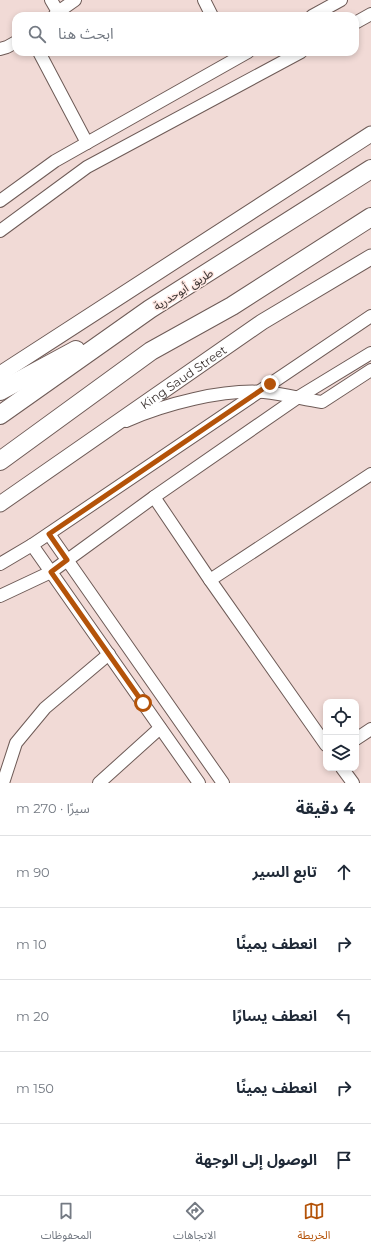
<!DOCTYPE html>
<html lang="ar">
<meta charset="utf-8">
<style>
:root{--surface:#fff;--page:#f2f2f3;--text:#1f2937;--muted:#747a83;--line:#e0e1e3;--accent:#b45309}
body{margin:0;font-family:Montserrat,"Noto Sans Arabic",sans-serif;background:var(--page);color:var(--text);direction:rtl}
.controls{position:absolute;right:12px;bottom:12px;display:grid;overflow:hidden;border-radius:8px;box-shadow:0 2px 6px #0003}
.controls button{width:36px;height:36px;display:grid;place-items:center;padding:0;border:0;border-bottom:1px solid var(--line);background:var(--surface);color:var(--text);font:20px sans-serif}
.stop{position:absolute;width:12px;height:12px;margin:-9px;border:3px solid #b45309;border-radius:50%;background:#fff}
.stop.end{background:#b45309;border-color:#fff;box-shadow:0 1px 4px #0008}
.list{margin:0;padding:0;list-style:none}
h2{display:flex;justify-content:space-between;align-items:center;height:52px;margin:0;padding:0 16px;font-size:17px}
h2 small{font-size:13px;font-weight:400;color:var(--muted)}
.list li{display:grid;grid-template-columns:26px 1fr auto;gap:12px;align-items:center;box-sizing:border-box;height:72px;padding:0 16px;border-top:1px solid var(--line)}
.list b{display:block;font-size:15px;white-space:nowrap}
.list em{font-size:13px;font-style:normal;color:var(--muted)}
.icon{flex:none;width:22px;height:22px;fill:none;stroke:currentColor;stroke-width:2;stroke-linecap:round;stroke-linejoin:round}
.map{position:relative;flex:none;width:371px;height:783px;overflow:hidden;direction:ltr}
.search{position:absolute;background:var(--surface);box-shadow:0 2px 6px #0003;left:12px;right:12px;top:12px;height:44px;display:flex;align-items:center;gap:10px;box-sizing:border-box;padding:0 14px;border-radius:12px;color:var(--muted);font-size:15px}
.sheet{height:412px;background:var(--surface)}
nav{display:flex;justify-content:space-around;align-items:center;box-sizing:border-box;height:56px;border-top:1px solid var(--line);background:var(--surface);font-size:11px;color:var(--muted)}
nav a{display:grid;justify-items:center;gap:2px}
nav .on{color:var(--accent)}
.map>svg:first-child{display:block}
.lines{fill:none;stroke-linecap:round;stroke-linejoin:round}
.minor-casing{stroke:#6e5b57;stroke-width:14}
.major-casing{stroke:#6e5b57;stroke-width:17}
.highway-casing{stroke:#6e5b57;stroke-width:20}
.minor{stroke:#fff;stroke-width:12}
.major{stroke:#fff;stroke-width:15}
.highway{stroke:#fff;stroke-width:18}
.route{stroke:#b45309;stroke-width:5}
.labels{text-anchor:middle;dominant-baseline:central;stroke-width:3;stroke-linejoin:round;paint-order:stroke}
.street-label{font-size:12px;fill:#3c3432;stroke:#ffe8e3}
</style>
<div class="map">
<svg width="371" height="783" viewBox="0 0 371 783">
<rect width="100%" height="100%" fill="#f1dad6"/>
<g class="lines">
<g class="minor-casing">
<g id="minor">
<polyline points="51,0 58,12"/>
<polyline points="204,0 212,16"/>
<polyline points="54,16 58,12 75,0"/>
<polyline points="312,16 341,0"/>
<polyline points="355,23 371,14"/>
<polyline points="0,49 7,47 16,42"/>
<polyline points="39,52 87,143"/>
<polyline points="0,201 55,161 248,52"/>
<polyline points="0,231 87,167 301,52"/>
<path d="M 126,421 C 165,404 222,389 264,392 C 283,394 303,399 322,402 L 371,370"/>
<polyline points="154,497 210,580 326,745"/>
<polyline points="49,534 223,783"/>
<polyline points="32,545 199,783"/>
<polyline points="0,564 32,545 371,316"/>
<polyline points="210,580 371,474"/>
<polyline points="0,596 51,572 154,497 297,398 371,353"/>
<polyline points="356,739 371,729"/>
<polyline points="342,768 353,783"/>
<polyline points="3,783 16,743 45,708 109,654"/>
<polyline points="99,783 160,728"/>
</g>
</g>
<g class="major-casing">
<g id="major">
<polyline points="0,374 371,134"/>
<path id="s1" d="M 0,504 L 262,322 L 371,257"/>
</g>
</g>
<g class="highway-casing">
<g id="highway">
<polyline points="0,391 76,350"/>
<polyline points="0,415 150,309 371,169"/>
<polyline points="0,461 151,351 232,306 371,217"/>
</g>
</g>
<use href="#minor" class="minor"/>
<use href="#major" class="major"/>
<use href="#highway" class="highway"/>
</g>
<g class="lines">
<polyline class="route" points="143,703 51,572 67,560 49,534 270,384"/>
</g>
<g class="labels">
<g class="street-label">
<text transform="translate(183 289) rotate(-32)">طريق أبوحدرية</text>
<text stroke="none"><textPath href="#s1" startOffset="223">King Saud Street</textPath></text>
</g>
</g>
</svg>
<div class="controls">
<button><svg class="icon" aria-label="locate" viewBox="0 0 24 24"><circle cx="12" cy="12" r="6"/><path d="M12 2v4M12 18v4M2 12h4M18 12h4"/></svg></button>
<button><svg class="icon" aria-label="layers" viewBox="0 0 24 24"><path d="M12 4l9 5-9 5-9-5zM3 14l9 5 9-5"/></svg></button>
</div>
<div class="stop" style="left:143px;top:703px"></div>
<div class="stop end" style="left:270px;top:384px"></div>
<div class="search"><svg class="icon" aria-label="search" viewBox="0 0 24 24"><circle cx="10" cy="10" r="6"/><path d="M15 15l6 6"/></svg>ابحث هنا</div>
</div>
<section class="sheet">
<h2>4 دقيقة<small>سيرًا · 270 m</small></h2>
<ul class="list">
<li><svg class="icon" aria-label="ahead" viewBox="0 0 24 24"><path d="M12 20V5M6 11l6-6 6 6"/></svg><div><b>تابع السير</b></div><em>90 m</em></li>
<li><svg class="icon" aria-label="right" viewBox="0 0 24 24"><path d="M7 20v-9h11M14 6l5 5-5 5"/></svg><div><b>انعطف يمينًا</b></div><em>10 m</em></li>
<li><svg class="icon" aria-label="left" viewBox="0 0 24 24"><path d="M17 20v-9H6M10 6l-5 5 5 5"/></svg><div><b>انعطف يسارًا</b></div><em>20 m</em></li>
<li><svg class="icon" aria-label="right" viewBox="0 0 24 24"><path d="M7 20v-9h11M14 6l5 5-5 5"/></svg><div><b>انعطف يمينًا</b></div><em>150 m</em></li>
<li><svg class="icon" aria-label="arrive" viewBox="0 0 24 24"><path d="M6 21V4h12l-3 4 3 4H6"/></svg><div><b>الوصول إلى الوجهة</b></div></li>
</ul>
</section>
<nav>
<a class="on"><svg class="icon" aria-label="map" viewBox="0 0 24 24"><path d="M3 6l6-2 6 2 6-2v14l-6 2-6-2-6 2zM9 4v14M15 6v14"/></svg>الخريطة</a>
<a><svg class="icon" aria-label="directions" viewBox="0 0 24 24"><path d="M12 3l9 9-9 9-9-9zM9 14v-3h6M13 9l2 2-2 2"/></svg>الاتجاهات</a>
<a><svg class="icon" aria-label="saved" viewBox="0 0 24 24"><path d="M7 4h10v16l-5-4-5 4z"/></svg>المحفوظات</a>
</nav>
